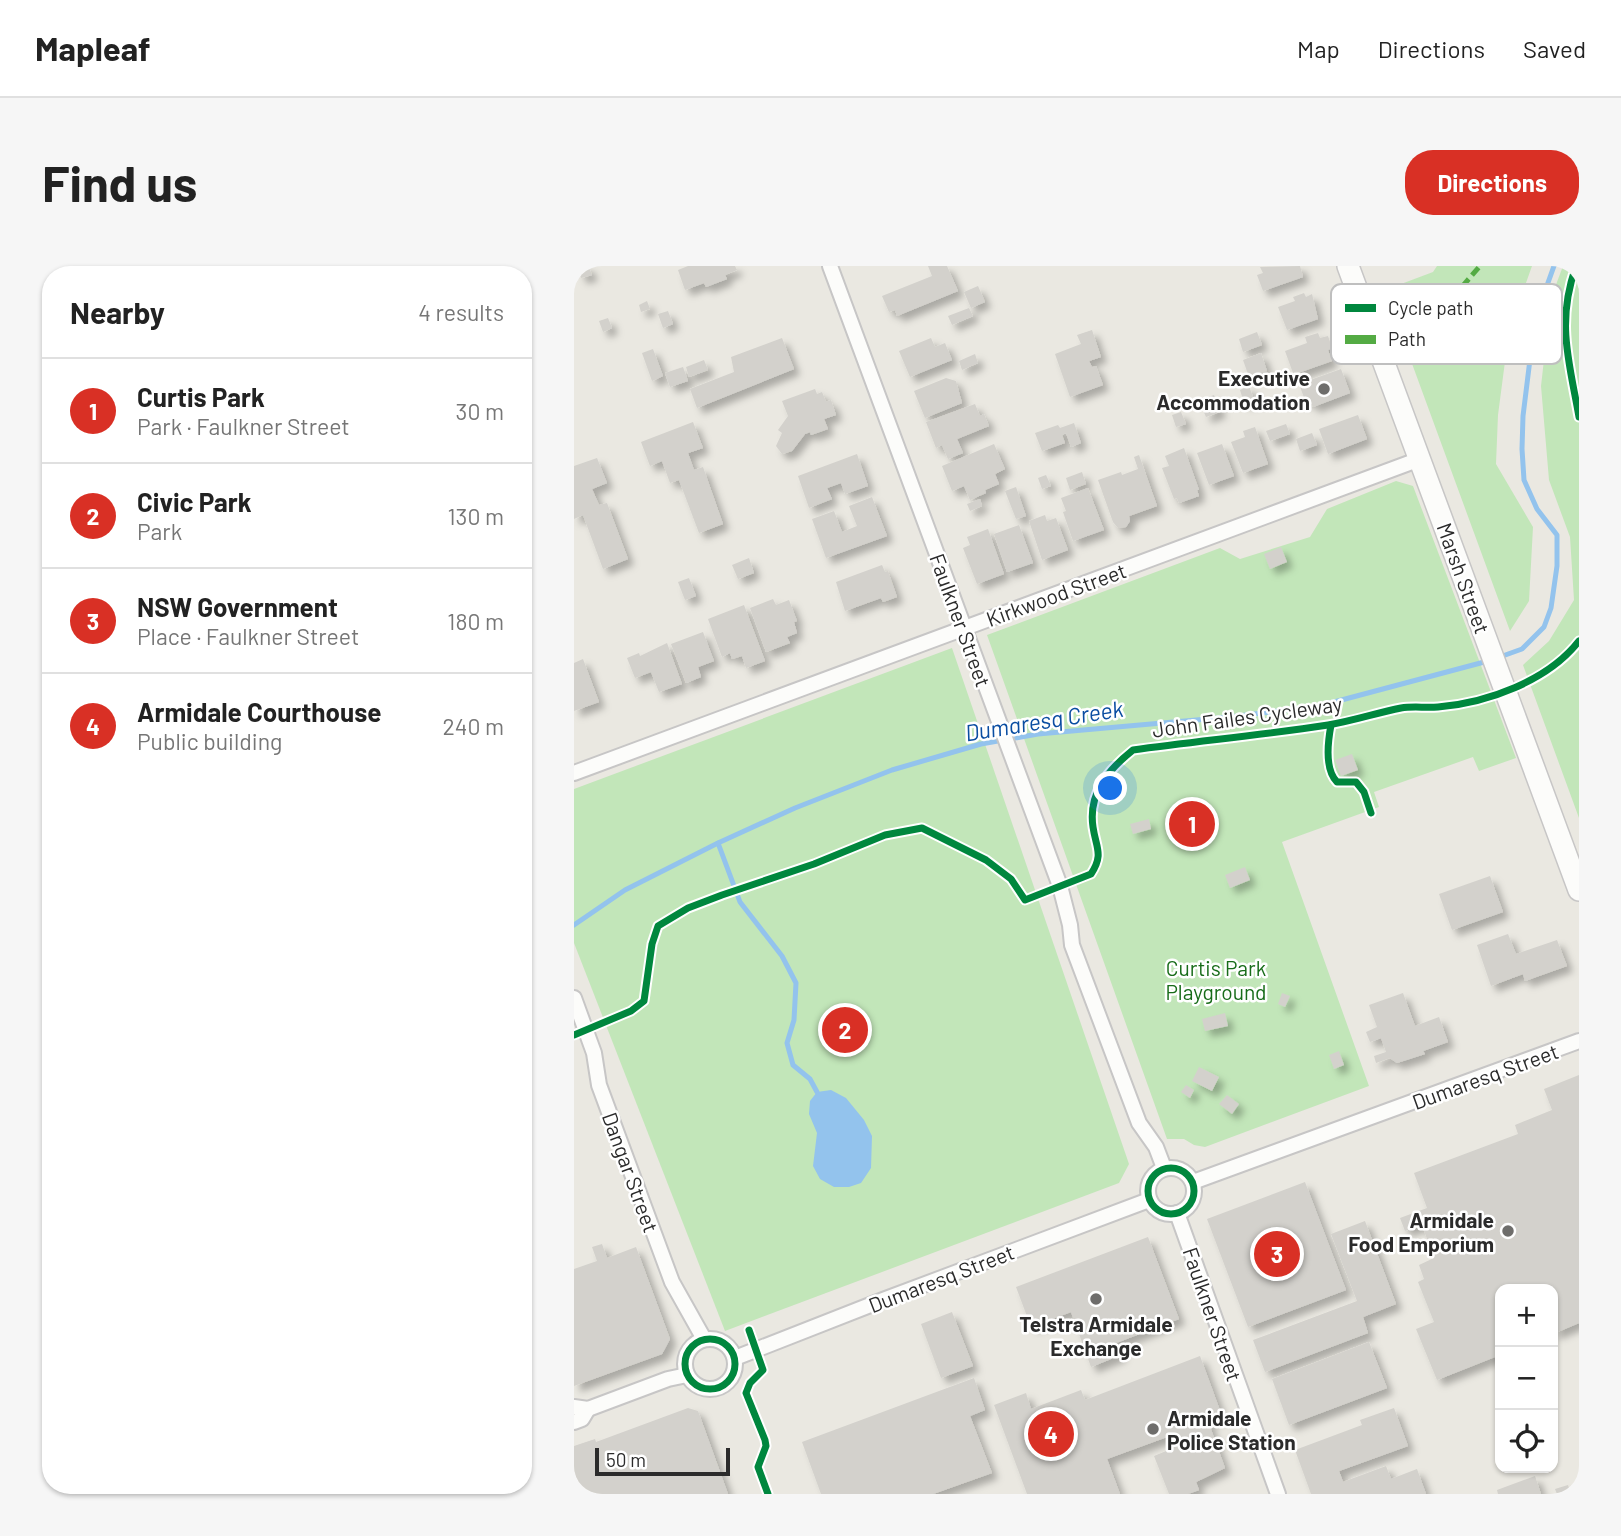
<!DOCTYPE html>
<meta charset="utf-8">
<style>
:root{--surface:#fff;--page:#f6f6f6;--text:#222;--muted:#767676;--line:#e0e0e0;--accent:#d93025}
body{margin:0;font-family:Barlow,sans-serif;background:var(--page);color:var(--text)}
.controls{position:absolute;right:21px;bottom:21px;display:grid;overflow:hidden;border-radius:14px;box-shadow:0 2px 5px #0004}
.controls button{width:63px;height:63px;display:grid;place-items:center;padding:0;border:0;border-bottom:2px solid var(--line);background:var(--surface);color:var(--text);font:35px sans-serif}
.scale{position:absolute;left:21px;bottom:18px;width:135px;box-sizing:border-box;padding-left:7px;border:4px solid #2b2b2b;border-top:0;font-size:19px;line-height:24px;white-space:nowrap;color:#2b2b2b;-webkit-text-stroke:5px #fff;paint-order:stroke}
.you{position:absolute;left:537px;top:523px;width:24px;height:24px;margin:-18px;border:5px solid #fff;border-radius:50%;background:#1a73e8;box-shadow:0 0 0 10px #1a73e833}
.badge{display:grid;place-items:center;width:46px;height:46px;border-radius:50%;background:var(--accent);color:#fff;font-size:23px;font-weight:700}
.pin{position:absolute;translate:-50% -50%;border:4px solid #fff;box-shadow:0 2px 7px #0006}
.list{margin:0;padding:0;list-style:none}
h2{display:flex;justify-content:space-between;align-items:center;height:91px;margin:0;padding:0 28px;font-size:30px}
h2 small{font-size:23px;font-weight:400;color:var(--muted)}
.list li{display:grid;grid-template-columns:46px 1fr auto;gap:21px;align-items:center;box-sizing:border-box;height:105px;padding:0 28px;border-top:2px solid var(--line)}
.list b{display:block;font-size:26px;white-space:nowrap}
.list p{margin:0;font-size:23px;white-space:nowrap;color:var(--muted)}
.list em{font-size:23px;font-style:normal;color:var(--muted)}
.icon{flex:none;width:38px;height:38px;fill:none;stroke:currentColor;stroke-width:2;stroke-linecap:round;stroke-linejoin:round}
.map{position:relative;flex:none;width:1005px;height:1228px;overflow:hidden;border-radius:28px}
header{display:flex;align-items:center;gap:42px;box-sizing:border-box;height:98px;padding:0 35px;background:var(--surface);border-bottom:2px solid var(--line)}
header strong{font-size:33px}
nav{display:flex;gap:38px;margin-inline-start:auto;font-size:24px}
.intro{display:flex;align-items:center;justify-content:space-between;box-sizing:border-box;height:168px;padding:0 42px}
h1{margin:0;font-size:49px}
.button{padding:18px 32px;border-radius:28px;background:var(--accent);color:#fff;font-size:24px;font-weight:700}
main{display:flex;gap:42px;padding:0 42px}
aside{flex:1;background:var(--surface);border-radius:28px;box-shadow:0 2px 5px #0004}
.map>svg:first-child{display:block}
.green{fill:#c2e6b9}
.water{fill:#93c3ed}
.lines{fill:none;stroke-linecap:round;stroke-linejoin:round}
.stream{stroke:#93c3ed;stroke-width:5}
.building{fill:#d3d1cc;filter:url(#shadow)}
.minor-casing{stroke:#c7c6c6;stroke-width:18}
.secondary-casing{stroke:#c7c6c6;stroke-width:24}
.minor{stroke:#fcfcfa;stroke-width:14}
.secondary{stroke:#fcfcfa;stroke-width:21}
.quiet{stroke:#54ab44;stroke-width:5;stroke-dasharray:10 5;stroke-linecap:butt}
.cycleway-casing{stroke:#fff;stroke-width:11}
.cycleway{stroke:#00873e;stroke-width:7}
.poi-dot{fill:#6e6d6b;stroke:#fff;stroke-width:2.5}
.labels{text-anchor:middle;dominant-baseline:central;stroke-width:5;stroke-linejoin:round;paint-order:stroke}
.poi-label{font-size:21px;font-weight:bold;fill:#2b2b2b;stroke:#fff;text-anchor:end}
.street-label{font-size:21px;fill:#2b2b2b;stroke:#fff}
.park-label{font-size:21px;fill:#186c19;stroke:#fff}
.water-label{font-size:23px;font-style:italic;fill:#0a4da1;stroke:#fff}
.key{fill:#fff;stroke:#bfbfbf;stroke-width:2}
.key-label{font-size:19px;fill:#2b2b2b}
</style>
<header>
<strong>Mapleaf</strong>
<nav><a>Map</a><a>Directions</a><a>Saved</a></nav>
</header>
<div class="intro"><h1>Find us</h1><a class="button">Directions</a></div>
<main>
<aside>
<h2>Nearby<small>4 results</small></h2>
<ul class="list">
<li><span class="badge">1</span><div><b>Curtis Park</b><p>Park · Faulkner Street</p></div><em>30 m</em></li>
<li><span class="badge">2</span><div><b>Civic Park</b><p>Park</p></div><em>130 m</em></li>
<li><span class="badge">3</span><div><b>NSW Government</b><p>Place · Faulkner Street</p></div><em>180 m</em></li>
<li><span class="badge">4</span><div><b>Armidale Courthouse</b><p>Public building</p></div><em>240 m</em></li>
</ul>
</aside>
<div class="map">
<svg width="1005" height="1228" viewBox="0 0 1005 1228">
<defs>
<filter id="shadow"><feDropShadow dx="6" dy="6" stdDeviation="3.5" flood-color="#0004"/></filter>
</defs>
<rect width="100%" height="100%" fill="#eae8e1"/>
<g class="green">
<polygon points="863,0 958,0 935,65 924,149 922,198 959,261 955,335 936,365 811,24 859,6"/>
<polygon points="989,0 1005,0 1005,552 949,399 975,375 1000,334 996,271 975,214 967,120 977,32"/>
<polygon points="822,215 839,220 942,492 905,505 899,491 800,526 805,541 708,576 795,820 631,881 620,879 610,873 593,873 413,369 646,282 666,293 736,271 753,243"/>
<polygon points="378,382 555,898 545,917 151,1065 0,677 0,523"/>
</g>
<polygon class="water" points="257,824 272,832 290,854 298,870 297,902 287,917 275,921 260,921 246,913 239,900 243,867 235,848 236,835 243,826"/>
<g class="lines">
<g class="stream">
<polyline points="923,392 948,383 970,361 977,342 983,300 983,269 963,243 950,214 948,183 949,150 961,53 980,0"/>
<polyline points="144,577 166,636 208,690 222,717 220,754 213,777 219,799 236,813 243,826"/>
<polyline points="0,659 51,624 144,577 221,542 318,504 407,478 464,468 656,451 745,440 914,395"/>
</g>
</g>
<g class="building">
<polygon points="3,0 14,0 18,9 7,12"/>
<polygon points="114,0 161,0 163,4 151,9 153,13 132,21 130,17 111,24 104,4"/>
<polygon points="354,0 373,0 384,25 323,50 321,44 315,46 308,30 358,10"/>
<polygon points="726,0 729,11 689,25 683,9 689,7 686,1"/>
<polygon points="404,20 411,36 397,42 390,26"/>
<polygon points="730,27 732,31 738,28 744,53 713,64 704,41 721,35 719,31"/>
<polygon points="73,35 76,43 67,46 65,39"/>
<polygon points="395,42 399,50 378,59 374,50"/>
<polygon points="94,45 99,58 89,62 84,48"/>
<polygon points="34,52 38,62 29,66 25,55"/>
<polygon points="518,64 527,91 515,95 518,101 522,100 529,119 496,131 481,88 507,78 503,69"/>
<polygon points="683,66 688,79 669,86 665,73"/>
<polygon points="744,67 746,72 754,70 758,82 754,84 758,95 724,107 723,105 719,107 711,85 733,77 731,71"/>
<polygon points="208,72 220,103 123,142 116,123 160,106 157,91"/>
<polygon points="357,72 361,81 371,77 378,94 336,111 325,85"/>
<polygon points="79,83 89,110 78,115 68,87"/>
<polygon points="687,87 693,105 675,111 669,94"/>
<polygon points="401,88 404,97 388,104 385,95"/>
<polygon points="130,94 134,104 115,111 112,101"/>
<polygon points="109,101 114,115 96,121 91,107"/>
<polygon points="767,103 776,127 739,141 737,135 732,137 725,118"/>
<polygon points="372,112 382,115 388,137 351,152 340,125"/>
<polygon points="675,120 680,134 670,137 666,124"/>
<polygon points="241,123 243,128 248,126 252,136 257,134 262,149 250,153 254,163 237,169 236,166 231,168 218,185 208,188 202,180 208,167 204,164 214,150 208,135"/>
<polygon points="640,129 646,146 632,151 629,144 635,142 631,132"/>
<polygon points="401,138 406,150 410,148 415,160 383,173 389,187 374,193 368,179 362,182 352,156"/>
<polygon points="607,146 612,158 602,161 598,149"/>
<polygon points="784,149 793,173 754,188 745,163"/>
<polygon points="119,156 129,182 114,187 120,204 129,201 149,258 125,267 105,214 96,217 88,195 76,200 67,176"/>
<polygon points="500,157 507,177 497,181 492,167 488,169 491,177 468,185 461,167 484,159 486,162"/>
<polygon points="712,158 716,168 696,175 692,165"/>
<polygon points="681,161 694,198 669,207 657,176 671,171 669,165"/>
<polygon points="738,167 743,179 726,185 722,173"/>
<polygon points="420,178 431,203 421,208 425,218 411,224 412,227 396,234 390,220 378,225 368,200"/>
<polygon points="648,178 660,210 635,219 623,187"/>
<polygon points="610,182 625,224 623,224 625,230 605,237 603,232 600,233 588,202 595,200 591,190"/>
<polygon points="283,188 294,220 271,228 267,217 253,222 258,233 235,242 224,210"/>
<polygon points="565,189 583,240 555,250 556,255 552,261 544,262 539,256 524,214 547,206 548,209 564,203 560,191"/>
<polygon points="23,192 33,217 18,223 25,239 33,237 54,293 29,303 9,249 0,253 0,200"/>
<polygon points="508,206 512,218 496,224 492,212"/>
<polygon points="472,209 477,220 468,223 464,212"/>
<polygon points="442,221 452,250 442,253 431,225"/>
<polygon points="514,222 530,264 499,275 489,246 492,245 487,232"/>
<polygon points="298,231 313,270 252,292 238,253 260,245 268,266 283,260 275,240"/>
<polygon points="406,233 408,240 396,245 393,238"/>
<polygon points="471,249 473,255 482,252 494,284 468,294 455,255"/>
<polygon points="445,259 459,297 433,306 420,268"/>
<polygon points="414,263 430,308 403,318 389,282 396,279 393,271"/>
<polygon points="707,281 713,296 696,303 690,288"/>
<polygon points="175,292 180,307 164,313 158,299"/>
<polygon points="308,299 311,306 314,305 323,331 309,336 307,332 271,345 262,316"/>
<polygon points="115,312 122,330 111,334 104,316"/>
<polygon points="199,333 202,339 215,334 223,355 220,356 223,367 213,371 216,377 192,386 176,342"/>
<polygon points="170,339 191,395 172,402 168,390 158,393 156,387 148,391 134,353"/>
<polygon points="129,366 140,395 124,401 127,411 112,417 97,378"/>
<polygon points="93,377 108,418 85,426 77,406 61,412 53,392 65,387 66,390"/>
<polygon points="9,393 25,436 0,445 0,397"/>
<polygon points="778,488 784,504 767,510 761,494"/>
<polygon points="575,553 577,563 559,568 556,558"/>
<polygon points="671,601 676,614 656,622 651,609"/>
<polygon points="916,610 929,646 878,664 865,628"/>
<polygon points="934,668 942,688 983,674 993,700 951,715 949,708 917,720 903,679"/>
<polygon points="708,727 716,730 711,741 704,738"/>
<polygon points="829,727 841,760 865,751 874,776 849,785 851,788 823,797 816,792 802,797 800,790 812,786 807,772 796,776 792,766 803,761 795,739"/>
<polygon points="651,747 654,760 631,765 628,753"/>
<polygon points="765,785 770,799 760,803 755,789"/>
<polygon points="625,801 645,811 638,825 618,815"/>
<polygon points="1005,809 1005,1057 979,1068 979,1023 926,1023 926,1089 863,1114 842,1063 860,1056 844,1016 850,1013 845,999 860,992 848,959 831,965 826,952 853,942 840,907 944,868 941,859 978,844 970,823"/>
<polygon points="612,819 620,824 616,832 607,826"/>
<polygon points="653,829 665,838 658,848 645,838"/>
<polygon points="731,916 772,1024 674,1061 633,953"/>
<polygon points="791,955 822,1038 789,1051 794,1067 691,1106 679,1074 783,1035 757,968"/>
<polygon points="574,971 605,1053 542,1077 547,1089 517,1101 497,1046 457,1061 442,1021"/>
<polygon points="28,978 33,992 62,981 96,1073 88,1088 0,1120 0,1003 23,995 18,981"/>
<polygon points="378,1046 399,1100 367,1112 347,1058"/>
<polygon points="795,1076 813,1122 715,1159 698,1113"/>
<polygon points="626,1090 648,1150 634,1155 651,1202 622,1216 625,1224 614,1228 595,1228 580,1190 597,1183 593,1171 533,1193 546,1228 453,1228 420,1139 452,1127 457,1143 507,1124 511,1134"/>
<polygon points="400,1112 411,1144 396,1150 418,1207 359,1228 247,1228 228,1176"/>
<polygon points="114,1142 124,1145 154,1228 0,1228 0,1180 21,1173 22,1176"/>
<polygon points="820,1142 834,1180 765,1205 769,1216 812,1200 817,1213 843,1203 852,1228 737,1228 721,1184 788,1159 786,1154"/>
<polygon points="961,1210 967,1228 924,1228 923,1224"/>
<polygon points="994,1219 997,1228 983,1228 981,1223"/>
</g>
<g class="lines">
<g class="minor-casing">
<g id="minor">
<polyline points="256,0 486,620 496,659 498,679 565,857 582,881 590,902"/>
<polyline points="0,507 846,193"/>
<polyline points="0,732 20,787 25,819 98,1016 130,1073"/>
<circle cx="597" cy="925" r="23"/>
<polyline points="619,916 1005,775"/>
<polyline points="603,947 704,1228"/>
<circle cx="136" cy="1098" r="25"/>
<polyline points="161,1092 309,1034 575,934"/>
<polyline points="0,1141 14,1143 94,1113 113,1109"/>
<polyline points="0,1156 8,1153 14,1143"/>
</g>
</g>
<g class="secondary-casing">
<polyline id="secondary" points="774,0 1005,624"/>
</g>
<use href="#minor" class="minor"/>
<use href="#secondary" class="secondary"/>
<polyline class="quiet" points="802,75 860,53 906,0"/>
<g class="cycleway-casing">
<g id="cycleway">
<path d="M 1002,0 C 982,57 995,94 1005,151"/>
<path d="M 757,459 C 754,475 750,503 763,516 L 782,516 L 790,526 L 797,547"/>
<path d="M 0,769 L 57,745 L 70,735 L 78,678 L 84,660 L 114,642 L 148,629 L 240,598 L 311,569 L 348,562 L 412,594 L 437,613 L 451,634 L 517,608 C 530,588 522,582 519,561 C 514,527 534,504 559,484 C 624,475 689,469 754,459 C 779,455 802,447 827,442 C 839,440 851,442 864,441 C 913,437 974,415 1005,375"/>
<circle cx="597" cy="925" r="23"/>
<polyline points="175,1064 189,1104 176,1117 172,1127 191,1174 192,1180 184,1201 194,1228"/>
<circle cx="136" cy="1098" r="25"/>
</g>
</g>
<use href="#cycleway" class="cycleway"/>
</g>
<g class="poi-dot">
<circle cx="750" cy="123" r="7"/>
<circle cx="934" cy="965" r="7"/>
<circle cx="522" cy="1033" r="7"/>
<circle cx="579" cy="1163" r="7"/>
</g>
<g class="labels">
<g class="poi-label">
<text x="736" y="111">Executive<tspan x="736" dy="24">Accommodation</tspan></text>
<text x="920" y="953">Armidale<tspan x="920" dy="24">Food Emporium</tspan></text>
<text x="522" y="1057" text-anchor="middle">Telstra Armidale<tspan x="522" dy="24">Exchange</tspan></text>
<text x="593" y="1151" text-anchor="start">Armidale<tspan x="593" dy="24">Police Station</tspan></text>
</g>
<g class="street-label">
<text transform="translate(890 312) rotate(70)">Marsh Street</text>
<text transform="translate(482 328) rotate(-20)">Kirkwood Street</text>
<text transform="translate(387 354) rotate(70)">Faulkner Street</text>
<text transform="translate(673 450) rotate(-8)">John Failes Cycleway</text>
<text transform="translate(911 810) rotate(-20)">Dumaresq Street</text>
<text transform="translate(57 906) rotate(70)">Dangar Street</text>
<text transform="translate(367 1012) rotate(-21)">Dumaresq Street</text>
<text transform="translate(639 1048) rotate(71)">Faulkner Street</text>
</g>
<g class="park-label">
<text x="642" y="701">Curtis Park<tspan x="642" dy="24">Playground</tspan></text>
</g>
<g class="water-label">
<text transform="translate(470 454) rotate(-9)">Dumaresq Creek</text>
</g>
</g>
<rect x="757" y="18" width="231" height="80" rx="10" class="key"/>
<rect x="771" y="38" width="31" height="8" fill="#00873e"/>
<rect x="771" y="69" width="31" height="9" fill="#54ab44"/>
<g class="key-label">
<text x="814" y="49">Cycle path</text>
<text x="814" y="80">Path</text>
</g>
</svg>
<div class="controls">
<button>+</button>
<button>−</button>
<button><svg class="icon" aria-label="locate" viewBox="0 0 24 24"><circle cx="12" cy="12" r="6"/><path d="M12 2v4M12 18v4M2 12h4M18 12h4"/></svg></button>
</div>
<div class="scale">50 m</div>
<div class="you"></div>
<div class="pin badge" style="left:618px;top:558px">1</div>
<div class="pin badge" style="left:271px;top:764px">2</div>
<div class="pin badge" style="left:703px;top:988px">3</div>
<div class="pin badge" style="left:477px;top:1168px">4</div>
</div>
</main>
